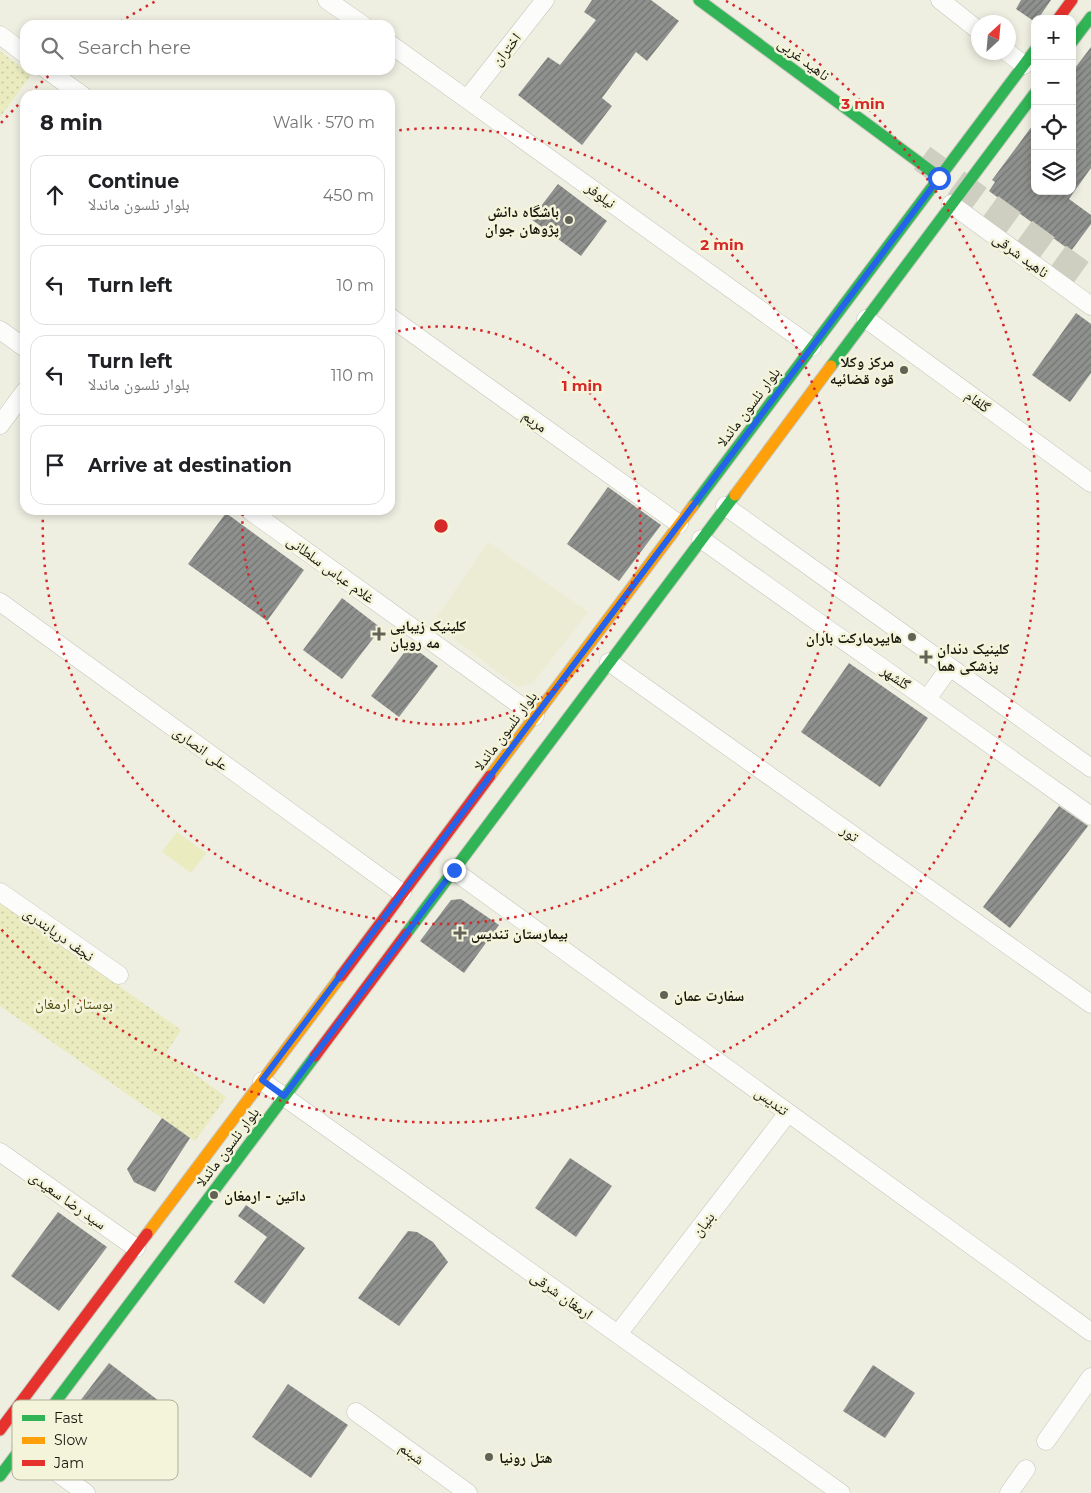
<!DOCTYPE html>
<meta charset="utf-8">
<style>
:root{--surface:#fff;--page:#f6f6f6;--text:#202124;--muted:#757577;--line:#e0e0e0}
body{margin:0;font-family:Montserrat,"Noto Naskh Arabic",sans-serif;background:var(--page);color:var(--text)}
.controls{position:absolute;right:15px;top:15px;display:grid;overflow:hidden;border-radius:10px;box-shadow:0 2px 8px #0003}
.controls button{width:45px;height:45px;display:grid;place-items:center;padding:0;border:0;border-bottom:1px solid var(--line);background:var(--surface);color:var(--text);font:25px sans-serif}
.compass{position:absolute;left:971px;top:15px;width:45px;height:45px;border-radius:50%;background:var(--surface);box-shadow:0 2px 8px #0003;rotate:26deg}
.stop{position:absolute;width:15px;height:15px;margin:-11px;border:4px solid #2563eb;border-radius:50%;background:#fff}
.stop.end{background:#2563eb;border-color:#fff;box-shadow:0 1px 5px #0008}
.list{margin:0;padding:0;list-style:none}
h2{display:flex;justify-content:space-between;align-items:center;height:65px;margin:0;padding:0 20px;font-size:21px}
h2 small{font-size:16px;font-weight:400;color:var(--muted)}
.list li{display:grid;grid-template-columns:32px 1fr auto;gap:15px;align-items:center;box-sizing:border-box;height:80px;margin:0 10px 10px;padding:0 10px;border:1px solid var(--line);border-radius:15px}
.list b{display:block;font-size:19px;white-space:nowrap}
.list p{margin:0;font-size:16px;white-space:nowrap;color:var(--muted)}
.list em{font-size:16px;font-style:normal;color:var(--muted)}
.icon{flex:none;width:28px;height:28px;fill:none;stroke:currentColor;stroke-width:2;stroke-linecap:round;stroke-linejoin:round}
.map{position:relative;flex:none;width:1091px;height:1493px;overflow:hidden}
.search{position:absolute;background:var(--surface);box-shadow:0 2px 8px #0003;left:20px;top:20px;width:375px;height:55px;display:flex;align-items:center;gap:12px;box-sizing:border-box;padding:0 18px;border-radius:15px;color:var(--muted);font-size:19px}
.panel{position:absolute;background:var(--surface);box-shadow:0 2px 8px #0003;left:20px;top:90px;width:375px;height:425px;border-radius:15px}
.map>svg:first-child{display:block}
.built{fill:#ececd5}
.park{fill:url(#park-dots)}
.pitch{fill:#ebebc0}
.building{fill:url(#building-hatch)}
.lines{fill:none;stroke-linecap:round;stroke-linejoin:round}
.highway-tunnel{stroke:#cecec1;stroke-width:28;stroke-dasharray:28 14;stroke-linecap:butt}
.street-casing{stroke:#c6c6bc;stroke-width:19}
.fast-casing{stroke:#c6c6bc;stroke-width:13}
.slow-casing{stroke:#c6c6bc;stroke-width:13}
.jam-casing{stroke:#c6c6bc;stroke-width:13}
.street{stroke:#fcfcfa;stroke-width:18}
.fast{stroke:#30b455;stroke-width:11}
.slow{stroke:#ff9f0a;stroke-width:11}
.jam{stroke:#e5322d;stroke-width:11}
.route{stroke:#2563eb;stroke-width:6}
.ring{fill:none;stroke:#d62828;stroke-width:2.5;stroke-dasharray:2.5 5}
.poi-dot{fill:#626257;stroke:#f4f4db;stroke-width:2}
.labels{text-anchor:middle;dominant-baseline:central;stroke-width:5;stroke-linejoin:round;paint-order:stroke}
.street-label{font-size:15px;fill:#16160d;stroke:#f4f4db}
.poi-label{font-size:15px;font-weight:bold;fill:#16160d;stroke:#f4f4db;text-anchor:start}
.park-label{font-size:15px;fill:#4d4a0e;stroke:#f4f4db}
.key{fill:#f4f4db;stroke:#b1b19d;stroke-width:1}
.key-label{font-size:14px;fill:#16160d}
.centre{fill:#d62828;stroke:#f4f4db;stroke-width:2.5}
.ring-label{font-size:15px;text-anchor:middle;font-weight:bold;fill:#d62828;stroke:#f4f4db;stroke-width:5;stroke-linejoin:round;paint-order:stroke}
</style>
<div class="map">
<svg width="1091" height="1493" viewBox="0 0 1091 1493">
<defs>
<pattern id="park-dots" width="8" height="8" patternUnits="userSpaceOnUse" patternTransform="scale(1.25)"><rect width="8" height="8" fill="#ebebc0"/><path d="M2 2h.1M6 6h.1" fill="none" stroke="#c9c9a4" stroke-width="1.8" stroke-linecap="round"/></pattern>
<pattern id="building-hatch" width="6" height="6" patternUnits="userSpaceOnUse" patternTransform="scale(1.25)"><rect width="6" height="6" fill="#8f918e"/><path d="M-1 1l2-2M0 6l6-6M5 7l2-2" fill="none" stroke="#747572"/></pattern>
</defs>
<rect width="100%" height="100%" fill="#eeeee1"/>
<polygon class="built" points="488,542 588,612 533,683 518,687 433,623"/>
<g class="park">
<polygon points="0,51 31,75 0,117"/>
<polygon points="0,900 121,982 119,986 181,1030 166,1053 226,1097 195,1141 0,1006"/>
</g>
<polygon class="pitch" points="177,832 206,853 191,873 162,852"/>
<g class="building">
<polygon points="592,0 651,0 679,21 647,61 636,52 602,98 612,106 582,145 518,95 548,57 560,65 596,20 584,12"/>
<polygon points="1021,0 1051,0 1038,19 1035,19 1035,22 1016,9"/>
<polygon points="1091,47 1091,168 1069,199 1091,215 1091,224 1071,251 989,191 995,182 992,180 1035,122 1035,191 1072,191 1072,72"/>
<polygon points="558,184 607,221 581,256 531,219"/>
<polygon points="1076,313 1091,324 1091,373 1070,402 1032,375"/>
<polygon points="608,487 661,525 619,581 567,544"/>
<polygon points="226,513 304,570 267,621 188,564"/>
<polygon points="342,598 381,628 342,679 303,650"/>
<polygon points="410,645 438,666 399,717 371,696"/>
<polygon points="849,663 928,718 880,787 801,732"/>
<polygon points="1059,806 1088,826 1010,928 983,907"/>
<polygon points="461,899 499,925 464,973 420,941 451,900"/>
<polygon points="162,1118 190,1138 155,1192 134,1182 127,1169"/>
<polygon points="570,1158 612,1186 576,1237 535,1208"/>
<polygon points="246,1205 305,1248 264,1304 234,1282 267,1237 238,1216"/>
<polygon points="58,1212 107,1247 59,1311 11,1276"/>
<polygon points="408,1231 417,1232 433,1242 448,1262 399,1326 358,1298"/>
<polygon points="109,1363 167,1407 128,1458 70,1414"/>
<polygon points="873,1365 915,1393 885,1438 843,1411"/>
<polygon points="288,1384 348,1425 311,1478 252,1437"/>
</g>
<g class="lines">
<polyline class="highway-tunnel" points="922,158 1091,281"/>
<g class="street-casing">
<g id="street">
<polyline points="327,0 363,25"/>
<polyline points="940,0 978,30"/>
<polyline points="0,35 25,54"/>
<polyline points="390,44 812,347"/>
<polyline points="1007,52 1024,65"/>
<polyline points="47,70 82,95"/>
<polyline points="467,99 545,0"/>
<polyline points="951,204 1091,306"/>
<polyline points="390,317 679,524"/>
<polyline points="866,319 1091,483"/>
<polyline points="0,330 25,348"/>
<polyline points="0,425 25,391"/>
<polyline points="725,506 1091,768"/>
<polyline points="249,510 535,716"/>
<polyline points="701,539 1091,816"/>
<polyline points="0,602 402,893"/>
<polyline points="609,662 1091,1004"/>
<polyline points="927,699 950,667"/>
<polyline points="453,870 1091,1332"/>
<polyline points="0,892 119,975"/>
<polyline points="262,1081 841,1493"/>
<polyline points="0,1152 136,1248"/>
<polyline points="618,1334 788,1113"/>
<polyline points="356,1412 468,1493"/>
<polyline points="1046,1441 1091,1377"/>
<polyline points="21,1447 86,1493"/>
<polyline points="1009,1493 1026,1469"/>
</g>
</g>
<g class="fast-casing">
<g id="fast">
<polyline points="699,0 939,177"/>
<polyline points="1072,42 1091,17"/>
<polyline points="831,366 1035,93"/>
<polyline points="693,506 1035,50"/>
<polyline points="406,934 735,495"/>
<polyline points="0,1476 315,1056"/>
</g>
</g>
<g class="slow-casing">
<g id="slow">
<polyline points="735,495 831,366"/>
<polyline points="490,776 693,506"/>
<polyline points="147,1234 341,976"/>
</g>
</g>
<g class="jam-casing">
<g id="jam">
<polyline points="1058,19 1072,0"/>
<polyline points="341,976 490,776"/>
<polyline points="315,1056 406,934"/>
<polyline points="0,1430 147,1234"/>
</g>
</g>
<use href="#street" class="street"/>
<use href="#fast" class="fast"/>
<use href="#slow" class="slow"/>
<use href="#jam" class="jam"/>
</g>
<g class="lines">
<polyline class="route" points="454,870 284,1096 262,1080 939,178"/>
</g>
<g class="ring">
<path d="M391 333A199 199 0 1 1 243 510"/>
<path d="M392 131A398 398 0 1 1 43 512"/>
<path d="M1 123A597 597 0 0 1 23 100M30 93A597 597 0 0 1 53 72M120 22A597 597 0 0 1 156 1M726 1A597 597 0 1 1 1 929"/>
</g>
<g class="poi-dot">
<circle cx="569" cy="220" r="5"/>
<circle cx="904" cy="370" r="5"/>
<path d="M376.5 626.5h5v5h5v5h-5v5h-5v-5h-5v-5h5z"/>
<circle cx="912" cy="637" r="5"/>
<path d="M923.5 649.5h5v5h5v5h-5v5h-5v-5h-5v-5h5z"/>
<path d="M457.5 925.5h5v5h5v5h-5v5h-5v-5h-5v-5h5z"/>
<circle cx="664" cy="995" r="5"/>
<circle cx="214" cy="1195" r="5"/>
<circle cx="489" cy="1457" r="5"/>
</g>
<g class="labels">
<g class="street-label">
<text transform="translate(506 49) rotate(-52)">اختران</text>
<text transform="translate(804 59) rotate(37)">ناهید غربی</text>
<text transform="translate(601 195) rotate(36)">نیلوفر</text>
<text transform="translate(1021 255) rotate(36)">ناهید شرقی</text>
<text transform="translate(978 401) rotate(36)">گلفام</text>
<text transform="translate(748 407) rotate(-53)">بلوار نلسون ماندلا</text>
<text transform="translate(535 421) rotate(36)">مریم</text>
<text transform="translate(331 569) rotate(36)">غلام عباس سلطانی</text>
<text transform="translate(896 677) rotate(35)">گلشهر</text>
<text transform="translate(505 731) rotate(-53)">بلوار نلسون ماندلا</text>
<text transform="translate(201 748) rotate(36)">علی انصاری</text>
<text transform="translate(850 833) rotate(35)">تور</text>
<text transform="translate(59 934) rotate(35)">نجف دریابندری</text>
<text transform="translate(772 1101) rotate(36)">تندیس</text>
<text transform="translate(227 1147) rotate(-53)">بلوار نلسون ماندلا</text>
<text transform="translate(68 1200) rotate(35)">سید رضا سعیدی</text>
<text transform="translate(703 1224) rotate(-52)">بنیان</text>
<text transform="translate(562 1295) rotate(35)">ارمغان شرقی</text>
<text transform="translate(412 1453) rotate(36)">شبنم</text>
</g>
<g class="poi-label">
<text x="559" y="211" text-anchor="end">باشگاه دانش<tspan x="559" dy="17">پژوهان جوان</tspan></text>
<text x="894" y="361" text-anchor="end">مرکز وکلا<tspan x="894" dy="17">قوه قضائیه</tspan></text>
<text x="390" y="625">کلینیک زیبایی<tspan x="390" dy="17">مه رویان</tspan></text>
<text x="902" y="637" text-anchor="end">هایپرمارکت باران</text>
<text x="937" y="648">کلینیک دندان<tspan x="937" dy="17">پزشکی هما</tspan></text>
<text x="471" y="933">بیمارستان تندیس</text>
<text x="674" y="995">سفارت عمان</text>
<text x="224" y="1195">داتین - ارمغان</text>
<text x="499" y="1457">هتل رونیا</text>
</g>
<g class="park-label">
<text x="74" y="1003">بوستان ارمغان</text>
</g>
</g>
<rect x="12" y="1400" width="166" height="80" rx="8" class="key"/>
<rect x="22" y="1415" width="23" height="6" fill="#30b455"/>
<rect x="22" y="1437" width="23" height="7" fill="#ff9f0a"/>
<rect x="22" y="1460" width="23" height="6" fill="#e5322d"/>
<g class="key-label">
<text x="54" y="1423">Fast</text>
<text x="54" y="1445">Slow</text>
<text x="54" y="1468">Jam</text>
</g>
<circle cx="441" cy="526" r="8" class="centre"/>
<g class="ring-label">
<text x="863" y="109">3 min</text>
<text x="722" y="250">2 min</text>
<text x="582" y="391">1 min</text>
</g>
</svg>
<div class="controls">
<button>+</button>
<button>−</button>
<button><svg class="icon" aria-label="locate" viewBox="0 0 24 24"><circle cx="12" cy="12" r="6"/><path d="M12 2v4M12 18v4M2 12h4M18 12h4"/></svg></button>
<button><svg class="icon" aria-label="layers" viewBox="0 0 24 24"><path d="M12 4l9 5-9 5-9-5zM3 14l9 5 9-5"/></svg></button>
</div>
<svg class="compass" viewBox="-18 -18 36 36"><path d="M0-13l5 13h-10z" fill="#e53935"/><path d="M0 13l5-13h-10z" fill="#757577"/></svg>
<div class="stop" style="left:939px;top:178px"></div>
<div class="stop end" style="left:454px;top:870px"></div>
<div class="search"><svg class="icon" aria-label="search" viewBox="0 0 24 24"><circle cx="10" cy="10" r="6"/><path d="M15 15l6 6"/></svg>Search here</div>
<section class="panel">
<h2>8 min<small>Walk · 570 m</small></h2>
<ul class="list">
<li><svg class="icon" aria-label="ahead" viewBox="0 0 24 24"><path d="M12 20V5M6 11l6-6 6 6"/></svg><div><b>Continue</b><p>بلوار نلسون ماندلا</p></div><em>450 m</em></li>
<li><svg class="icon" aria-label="left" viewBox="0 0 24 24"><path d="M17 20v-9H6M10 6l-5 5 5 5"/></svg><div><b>Turn left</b></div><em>10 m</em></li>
<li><svg class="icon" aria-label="left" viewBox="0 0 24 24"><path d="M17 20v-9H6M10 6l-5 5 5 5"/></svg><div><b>Turn left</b><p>بلوار نلسون ماندلا</p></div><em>110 m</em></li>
<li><svg class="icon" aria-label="arrive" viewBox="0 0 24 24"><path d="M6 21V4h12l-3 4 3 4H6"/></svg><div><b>Arrive at destination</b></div></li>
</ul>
</section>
</div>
